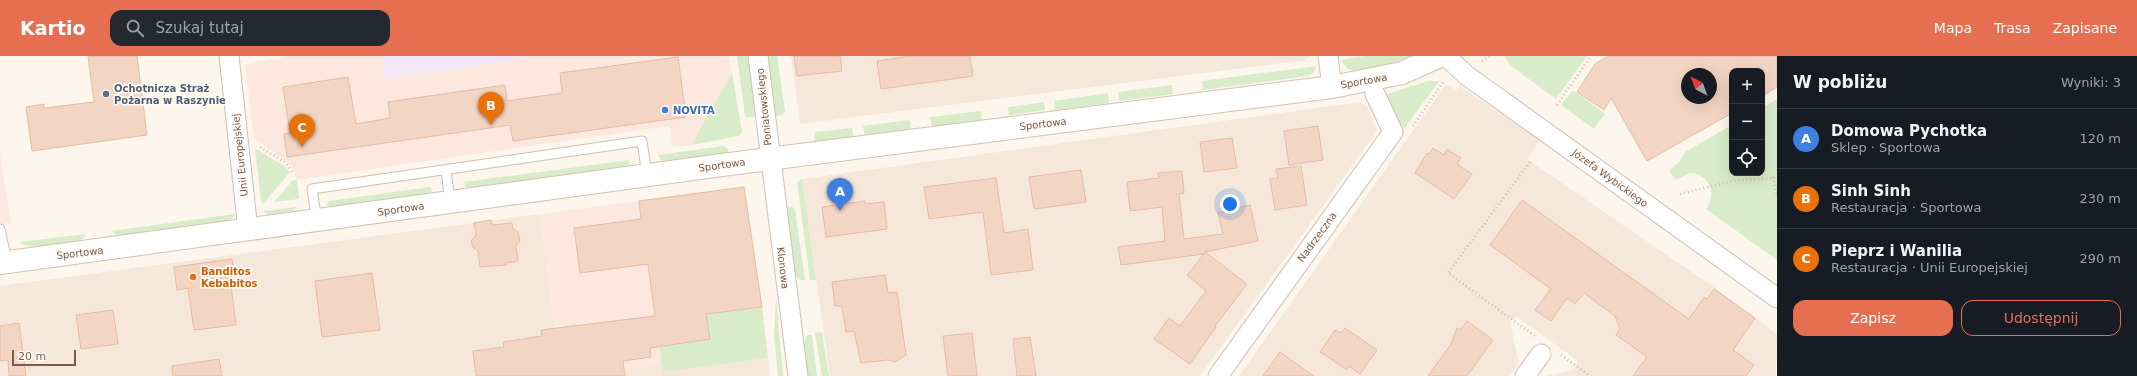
<!DOCTYPE html>
<html lang="pl">
<meta charset="utf-8">
<style>
:root{--surface:#171b24;--page:#242831;--text:#f1f3f6;--muted:#9ea1a6;--line:#363941;--accent:#e76f51}
body{margin:0;font-family:"DejaVu Sans",sans-serif;background:var(--page);color:var(--text)}
.controls{position:absolute;right:12px;top:12px;display:grid;overflow:hidden;border-radius:8px;box-shadow:0 4px 16px #0002}
.controls button{width:36px;height:36px;display:grid;place-items:center;padding:0;border:0;border-bottom:1px solid var(--line);background:var(--surface);color:var(--text);font:20px sans-serif}
.compass{position:absolute;left:1681px;top:12px;width:36px;height:36px;border-radius:50%;background:var(--surface);box-shadow:0 4px 16px #0002;rotate:319deg}
.scale{position:absolute;left:12px;bottom:10px;width:64px;box-sizing:border-box;padding-left:4px;border:2px solid #7a5c4d;border-top:0;font-size:11px;line-height:14px;white-space:nowrap;color:#7a5c4d;-webkit-text-stroke:3px #fffaf3;paint-order:stroke}
.you{position:absolute;left:1230px;top:148px;width:14px;height:14px;margin:-10px;border:3px solid #fff;border-radius:50%;background:#1a73e8;box-shadow:0 0 0 6px #1a73e833}
.badge{display:grid;place-items:center;width:26px;height:26px;border-radius:50%;background:var(--accent);color:#fff;font-size:13px;font-weight:700}
.pin{position:absolute;translate:-50% -33px;filter:drop-shadow(0 1px 2px #0008)}
.pin::after{content:'';position:absolute;top:21px;width:14px;height:12px;background:inherit;clip-path:polygon(0 0,100% 0,50% 100%)}
.list{margin:0;padding:0;list-style:none}
h2{display:flex;justify-content:space-between;align-items:center;height:52px;margin:0;padding:0 16px;font-size:17px}
h2 small{font-size:13px;font-weight:400;color:var(--muted)}
.list li{display:grid;grid-template-columns:26px 1fr auto;gap:12px;align-items:center;box-sizing:border-box;height:60px;padding:0 16px;border-top:1px solid var(--line)}
.list b{display:block;font-size:15px;white-space:nowrap}
.list p{margin:0;font-size:13px;white-space:nowrap;color:var(--muted)}
.list em{font-size:13px;font-style:normal;color:var(--muted)}
.actions{display:flex;gap:8px;padding:12px 16px}
.actions a{flex:1;padding:9px 0;border:1px solid var(--accent);border-radius:12px;text-align:center;font-size:14px;color:var(--accent)}
.actions .main{background:var(--accent);color:#fff}
.icon{flex:none;width:22px;height:22px;fill:none;stroke:currentColor;stroke-width:2;stroke-linecap:round;stroke-linejoin:round}
.map{position:relative;flex:none;width:1777px;height:320px;overflow:hidden}
header{display:flex;align-items:center;gap:24px;box-sizing:border-box;height:56px;padding:0 20px;background:var(--accent);color:#fff}
header strong{font-size:19px}
nav{display:flex;gap:22px;margin-inline-start:auto;font-size:14px}
.search{width:280px;height:36px;background:var(--page);display:flex;align-items:center;gap:10px;box-sizing:border-box;padding:0 14px;border-radius:12px;color:var(--muted);font-size:15px}
main{display:flex}
aside{flex:1;background:var(--surface)}
.map>svg:first-child{display:block}
.residential{fill:#f5e8da}
.commercial{fill:#fde8e0}
.education{fill:#f3e8fa}
.green{fill:#d8ecc9}
.building{fill:#f3d5c3;stroke:#e6bba3;fill-rule:evenodd}
.lines{fill:none;stroke-linecap:round;stroke-linejoin:round}
.lane-casing{stroke:#d1beb0;stroke-width:11}
.street-casing{stroke:#d1beb0;stroke-width:21}
.secondary-casing{stroke:#d6c0b0;stroke-width:24}
.path{stroke:#d9b8a5;stroke-width:2.5;stroke-dasharray:1 3;stroke-linecap:butt}
.lane{stroke:#fff;stroke-width:9}
.street{stroke:#fff;stroke-width:19}
.secondary{stroke:#fff;stroke-width:22}
.service-dot{fill:#5c6f8a;stroke:#fffaf3;stroke-width:1.5}
.shop-dot{fill:#3f7fe0;stroke:#fffaf3;stroke-width:1.5}
.food-dot{fill:#e8710a;stroke:#fffaf3;stroke-width:1.5}
.labels{text-anchor:middle;dominant-baseline:central;stroke-width:3.5;stroke-linejoin:round;paint-order:stroke}
.street-label{font-size:10px;fill:#7a5c4d;stroke:#fffaf3}
.service-label{font-size:10px;font-weight:bold;fill:#4e5e75;stroke:#fffaf3;text-anchor:start}
.shop-label{font-size:10px;font-weight:bold;fill:#366cbe;stroke:#fffaf3;text-anchor:start}
.food-label{font-size:10px;font-weight:bold;fill:#c56008;stroke:#fffaf3;text-anchor:start}
</style>
<header>
<strong>Kartio</strong>
<div class="search"><svg class="icon" aria-label="search" viewBox="0 0 24 24"><circle cx="10" cy="10" r="6"/><path d="M15 15l6 6"/></svg>Szukaj tutaj</div>
<nav><a>Mapa</a><a>Trasa</a><a>Zapisane</a></nav>
</header>
<main>
<div class="map">
<svg width="1777" height="320" viewBox="0 0 1777 320">
<rect width="100%" height="100%" fill="#fdf6ec"/>
<g class="residential">
<polygon points="791,0 1310,0 1306,4 800,68"/>
<polygon points="1446,28 1456,34 1460,30 1540,84 1527,103 1715,232 1777,278 1776,320 1546,320 1573,314 1578,305 1516,260 1510,266 1519,307 1510,320 1239,320"/>
<polygon points="1360,46 1367,50 1377,75 1200,320 830,320 802,123"/>
<polygon points="540,158 561,320 0,320 0,230"/>
<polygon points="768,302 770,320 572,320 662,308 663,316"/>
</g>
<g class="commercial">
<polygon points="290,0 381,0 386,22 509,5 530,0 729,0 732,17 691,89 673,91 669,70 297,124 292,110 254,82 245,8"/>
<polygon points="0,96 11,168 0,170"/>
<polygon points="744,131 762,251 656,264 662,308 579,319 557,290 540,158"/>
</g>
<polygon class="education" points="381,0 530,0 509,5 386,22"/>
<g class="green">
<polygon points="737,0 748,0 756,60 747,62 745,60"/>
<polygon points="768,0 777,0 785,55 782,59 776,60"/>
<polygon points="1365,0 1411,0 1394,7 1354,15 1348,13 1340,4"/>
<polygon points="1504,0 1587,0 1556,43 1511,10"/>
<polygon points="1317,10 1314,16 1308,20 1203,34 1202,25"/>
<polygon points="732,17 742,76 739,80 691,89"/>
<polygon points="1428,25 1439,25 1405,72 1398,66 1382,40"/>
<polygon points="1172,29 1173,38 1119,45 1118,36"/>
<polygon points="1573,34 1605,58 1594,73 1561,49"/>
<polygon points="1108,37 1109,47 1055,54 1054,45"/>
<path d="M 1777,43 L 1777,204 L 1706,153 C 1717,137 1710,119 1690,117 L 1676,124 L 1669,115 L 1679,106 L 1685,96 L 1732,69 L 1732,117 L 1762,117 L 1762,52 Z"/>
<polygon points="1044,46 1045,54 1009,59 1008,51"/>
<polygon points="981,55 982,64 932,71 930,61"/>
<polygon points="910,64 911,73 865,80 863,70"/>
<polygon points="852,72 854,82 814,86 815,76"/>
<polygon points="723,90 728,93 729,97 662,105 658,99"/>
<polygon points="255,92 284,110 290,116 263,148 261,146"/>
<polygon points="629,104 630,109 627,111 470,132 465,130 464,126"/>
<polygon points="802,123 816,224 810,224 797,126"/>
<polygon points="293,124 297,124 299,143 274,146"/>
<polygon points="430,131 432,134 431,138 330,151 327,148 329,145"/>
<polygon points="297,151 293,155 268,159 263,155"/>
<polygon points="792,151 795,154 805,224 800,224 795,219 786,152"/>
<polygon points="235,158 231,163 225,165 119,180 111,175"/>
<path d="M 86,178 C 84,181 82,183 79,185 C 68,189 26,194 19,186 Z"/>
<polygon points="776,241 783,320 778,320 774,280"/>
<polygon points="762,251 768,302 663,316 656,264"/>
<polygon points="822,276 829,320 822,320 815,277"/>
<polygon points="807,279 812,279 817,320 808,320 804,288"/>
</g>
<g class="building">
<polygon points="88,0 137,0 147,79 32,95 26,51 44,48 44,52 94,46"/>
<polygon points="794,0 840,0 842,15 797,20"/>
<polygon points="912,0 970,0 973,20 881,33 877,5"/>
<path d="M 1608,0 L 1777,0 L 1777,31 L 1762,40 L 1762,15 L 1732,15 L 1732,57 L 1647,105 L 1611,42 L 1604,54 L 1577,36 L 1595,8 ZM 1687,18 L 1711,18 L 1711,42 L 1687,42 Z"/>
<polygon points="678,1 686,61 513,85 510,69 287,101 284,78 290,77 283,31 348,21 356,68 390,62 388,46 505,29 507,45 562,37 560,17"/>
<polygon points="1318,70 1323,104 1289,109 1284,75"/>
<polygon points="1232,82 1237,112 1204,116 1200,86"/>
<polygon points="1433,92 1444,99 1447,93 1461,102 1457,108 1472,118 1454,143 1415,117 1427,97 1429,98"/>
<polygon points="1301,110 1307,149 1275,154 1270,123 1278,122 1276,113"/>
<polygon points="1081,114 1086,146 1034,153 1029,121"/>
<polygon points="1182,115 1184,137 1179,138 1184,183 1223,178 1218,157 1250,149 1258,185 1205,196 1247,228 1215,270 1216,271 1190,308 1154,283 1169,262 1180,270 1206,235 1187,219 1204,198 1121,209 1118,191 1165,185 1162,151 1130,155 1127,126 1159,122 1158,117"/>
<polygon points="996,122 1004,177 1028,173 1033,214 991,219 983,156 929,163 924,131"/>
<polygon points="744,131 762,251 706,258 710,283 650,292 651,301 623,305 625,320 476,320 473,295 504,291 503,286 542,280 541,274 655,260 648,208 580,217 574,172 641,163 639,145"/>
<polygon points="1522,144 1689,263 1704,241 1707,243 1714,233 1755,262 1733,294 1754,309 1746,320 1633,320 1647,301 1616,279 1620,273 1615,260 1584,237 1575,248 1567,242 1551,265 1535,254 1551,233 1490,189"/>
<polygon points="865,145 865,148 884,146 887,173 826,181 822,151"/>
<polygon points="491,164 492,169 512,167 513,173 518,176 520,185 516,190 518,205 506,207 507,209 480,211 478,195 473,191 471,185 476,179 474,167"/>
<polygon points="232,203 234,219 230,220 236,269 194,274 188,232 177,234 174,211"/>
<polygon points="372,217 380,274 322,281 315,225"/>
<polygon points="885,219 888,237 897,236 906,299 895,306 888,304 861,307 854,275 846,276 842,250 835,250 832,226"/>
<polygon points="113,254 118,288 81,293 76,259"/>
<polygon points="1467,265 1493,284 1467,320 1428,320 1451,288 1457,272 1460,274"/>
<polygon points="19,267 26,320 9,320 8,304 0,305 0,270"/>
<polygon points="1345,272 1377,294 1360,318 1349,310 1347,314 1320,296 1335,274 1341,277"/>
<polygon points="972,277 977,320 948,320 943,280"/>
<polygon points="1030,281 1036,320 1017,320 1013,283"/>
<polygon points="1280,296 1314,320 1263,320"/>
<polygon points="219,303 222,320 173,320 172,310"/>
</g>
<g class="lines">
<g class="lane-casing">
<g id="lane">
<polyline points="446,114 450,146"/>
<polyline points="317,165 312,133 642,85 647,119"/>
<polyline points="0,173 7,206"/>
</g>
</g>
<g class="street-casing">
<g id="street">
<polyline points="229,0 248,174"/>
<polyline points="758,0 798,320"/>
<polyline points="1328,0 1332,31"/>
<polyline points="1446,0 1466,19 1777,242"/>
<polyline points="1218,320 1393,76 1375,38"/>
<polyline points="1525,320 1541,298"/>
</g>
</g>
<g class="secondary-casing">
<polyline id="secondary" points="0,207 722,109 1332,31 1402,17 1440,0"/>
</g>
<g class="path">
<polyline points="1482,5 1490,0"/>
<polyline points="1557,49 1591,0"/>
<polyline points="1413,70 1444,25"/>
<polyline points="260,91 286,107 294,118"/>
<polyline points="1530,106 1448,217 1535,280"/>
<polyline points="1773,121 1777,140"/>
<polyline points="1680,138 1736,124 1777,122"/>
<polyline points="1561,299 1590,320"/>
</g>
<use href="#lane" class="lane"/>
<use href="#street" class="street"/>
<use href="#secondary" class="secondary"/>
</g>
<circle class="service-dot" cx="106" cy="38" r="4"/>
<circle class="shop-dot" cx="665" cy="54" r="4"/>
<circle class="food-dot" cx="193" cy="221" r="4"/>
<g class="labels">
<g class="street-label">
<text transform="translate(1364 25) rotate(-10)">Sportowa</text>
<text transform="translate(764 51) rotate(-96)">Poniatowskiego</text>
<text transform="translate(1043 68) rotate(-7)">Sportowa</text>
<text transform="translate(240 99) rotate(-96)">Unii Europejskiej</text>
<text transform="translate(722 109) rotate(-8)">Sportowa</text>
<text transform="translate(1610 122) rotate(36)">Józefa Wybickiego</text>
<text transform="translate(401 153) rotate(-8)">Sportowa</text>
<text transform="translate(1317 181) rotate(-54)">Nadrzeczna</text>
<text transform="translate(80 197) rotate(-7)">Sportowa</text>
<text transform="translate(783 212) rotate(83)">Klonowa</text>
</g>
<g class="service-label">
<text x="114" y="32">Ochotnicza Straż<tspan x="114" dy="12">Pożarna w Raszynie</tspan></text>
</g>
<g class="shop-label">
<text x="673" y="54">NOVITA</text>
</g>
<g class="food-label">
<text x="201" y="215">Banditos<tspan x="201" dy="12">Kebabitos</tspan></text>
</g>
</g>
</svg>
<div class="controls">
<button>+</button>
<button>−</button>
<button><svg class="icon" aria-label="locate" viewBox="0 0 24 24"><circle cx="12" cy="12" r="6"/><path d="M12 2v4M12 18v4M2 12h4M18 12h4"/></svg></button>
</div>
<svg class="compass" viewBox="-18 -18 36 36"><path d="M0-13l5 13h-10z" fill="#e53935"/><path d="M0 13l5-13h-10z" fill="#9ea1a6"/></svg>
<div class="scale">20 m</div>
<div class="you"></div>
<div class="pin badge" style="left:840px;top:155px;background:#3f7fe0">A</div>
<div class="pin badge" style="left:491px;top:69px;background:#e8710a">B</div>
<div class="pin badge" style="left:302px;top:91px;background:#e8710a">C</div>
</div>
<aside>
<h2>W pobliżu<small>Wyniki: 3</small></h2>
<ul class="list">
<li><span class="badge" style="background:#3f7fe0">A</span><div><b>Domowa Pychotka</b><p>Sklep · Sportowa</p></div><em>120 m</em></li>
<li><span class="badge" style="background:#e8710a">B</span><div><b>Sinh Sinh</b><p>Restauracja · Sportowa</p></div><em>230 m</em></li>
<li><span class="badge" style="background:#e8710a">C</span><div><b>Pieprz i Wanilia</b><p>Restauracja · Unii Europejskiej</p></div><em>290 m</em></li>
</ul>
<div class="actions"><a class="main">Zapisz</a><a>Udostępnij</a></div>
</aside>
</main>
